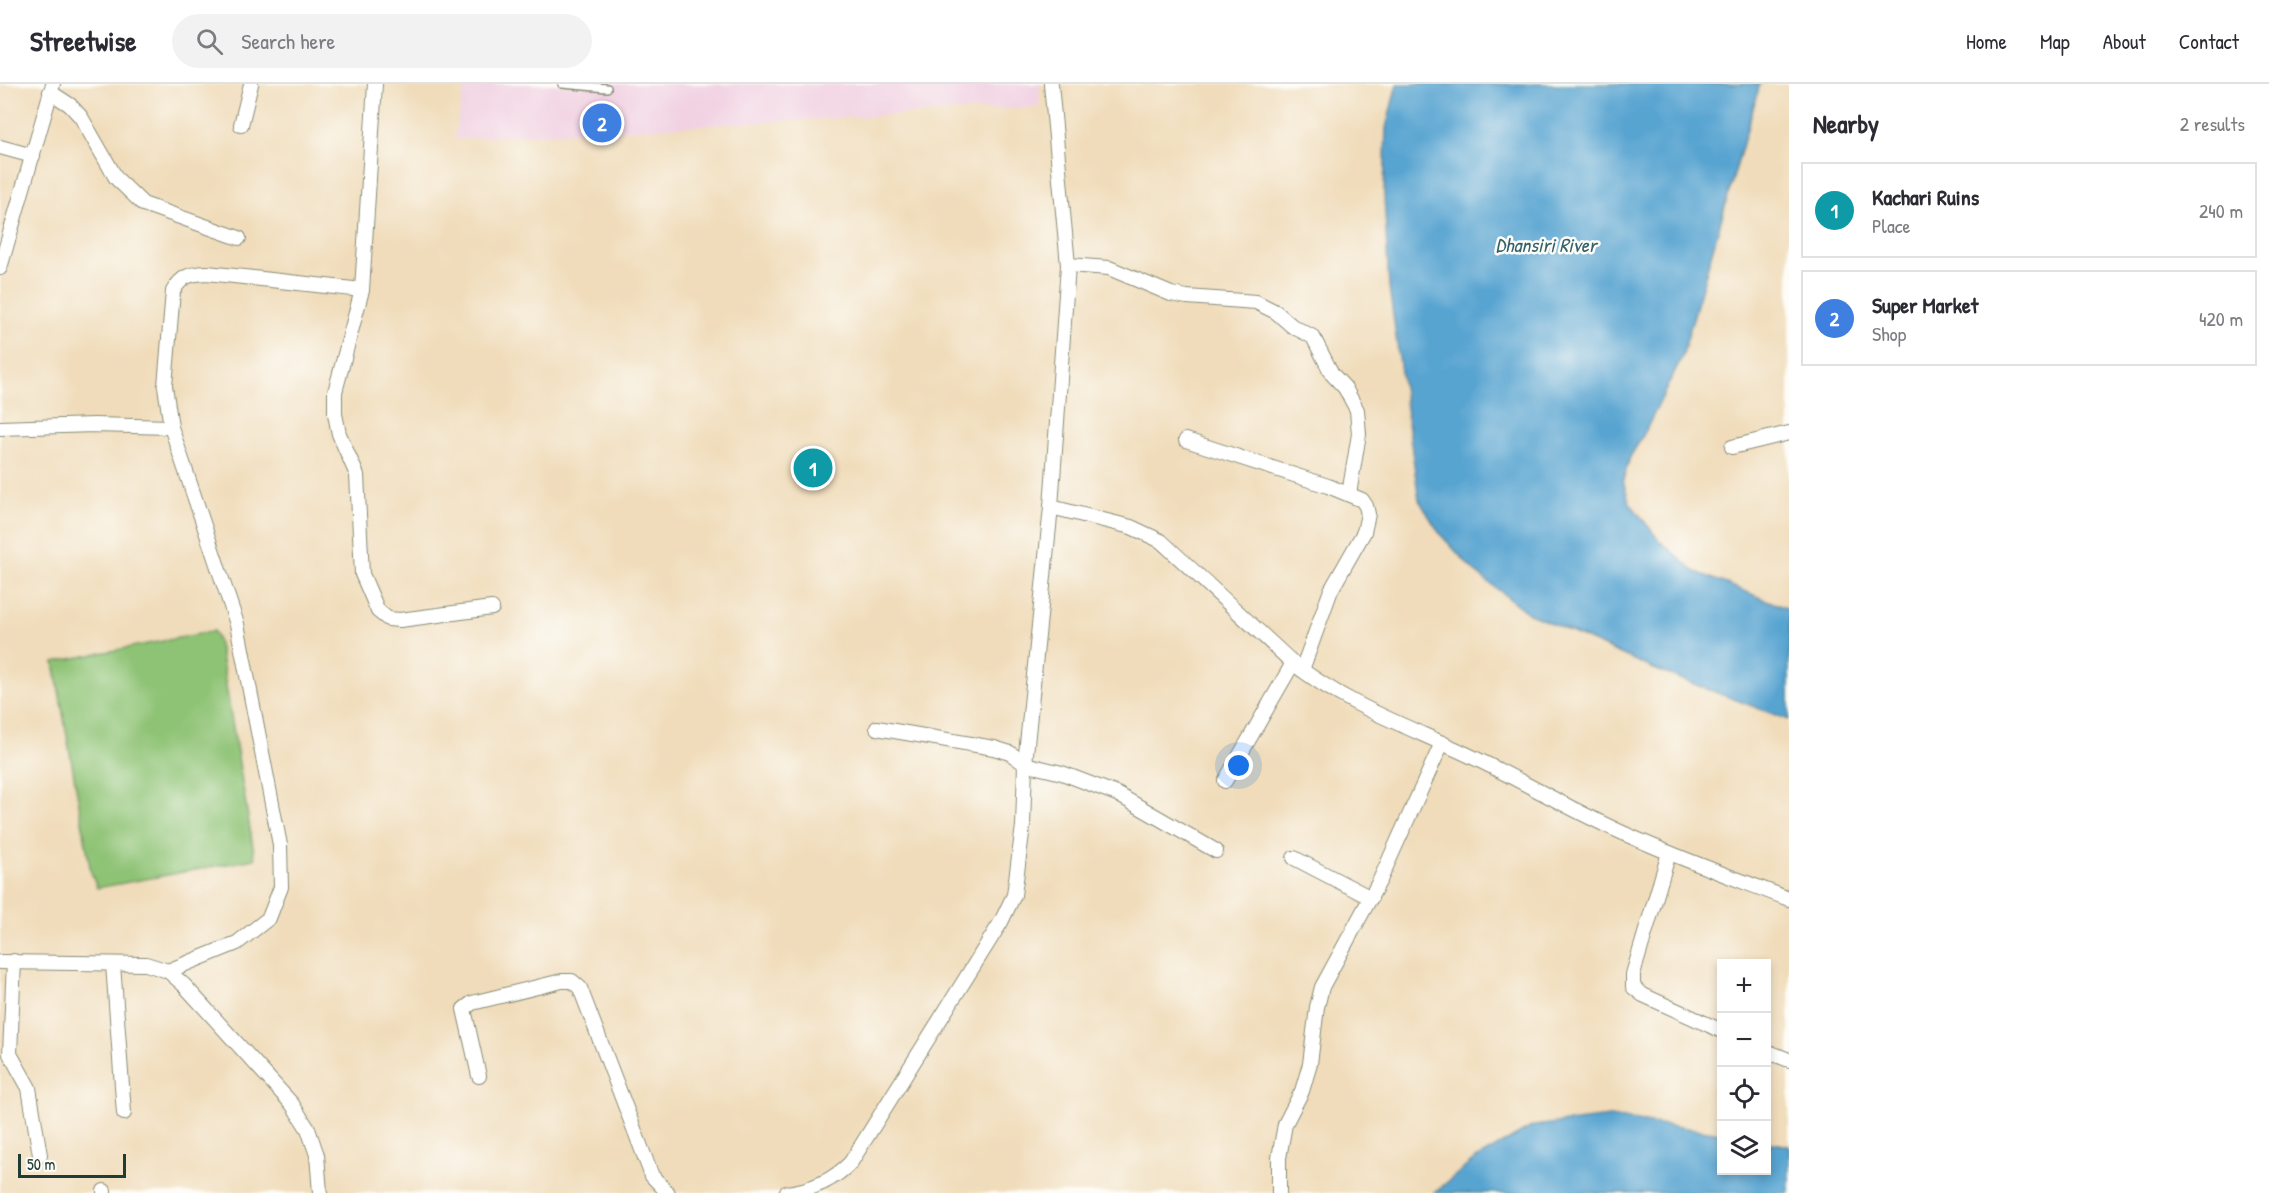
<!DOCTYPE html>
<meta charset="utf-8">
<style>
:root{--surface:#fff;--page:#f2f2f3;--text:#2b2b33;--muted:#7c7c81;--line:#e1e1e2;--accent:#0b8043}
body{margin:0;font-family:"Patrick Hand",sans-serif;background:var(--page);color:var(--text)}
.controls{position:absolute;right:18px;bottom:18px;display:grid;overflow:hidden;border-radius:0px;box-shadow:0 3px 9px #0003}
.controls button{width:54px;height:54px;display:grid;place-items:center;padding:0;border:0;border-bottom:2px solid var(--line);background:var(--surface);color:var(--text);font:30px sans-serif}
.scale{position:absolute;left:18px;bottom:15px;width:108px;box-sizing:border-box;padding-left:6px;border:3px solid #1f3d34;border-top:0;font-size:16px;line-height:21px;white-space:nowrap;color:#1f3d34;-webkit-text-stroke:4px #fdfcf7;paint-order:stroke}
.you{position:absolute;left:1239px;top:682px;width:21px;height:21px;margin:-15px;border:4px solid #fff;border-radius:50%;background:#1a73e8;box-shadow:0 0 0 9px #1a73e833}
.badge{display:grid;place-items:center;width:39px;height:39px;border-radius:50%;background:var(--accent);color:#fff;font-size:20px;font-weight:700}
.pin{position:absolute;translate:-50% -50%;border:3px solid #fff;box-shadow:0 2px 6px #0006}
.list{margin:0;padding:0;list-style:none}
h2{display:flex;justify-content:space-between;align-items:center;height:78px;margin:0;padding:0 24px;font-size:26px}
h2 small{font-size:20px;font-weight:400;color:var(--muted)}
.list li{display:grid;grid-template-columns:39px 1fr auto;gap:18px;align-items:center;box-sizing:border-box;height:96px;margin:0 12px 12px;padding:0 12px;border:2px solid var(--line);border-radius:0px}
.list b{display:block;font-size:22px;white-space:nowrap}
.list p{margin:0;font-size:20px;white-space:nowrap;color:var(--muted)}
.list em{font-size:20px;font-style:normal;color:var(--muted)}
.icon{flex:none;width:33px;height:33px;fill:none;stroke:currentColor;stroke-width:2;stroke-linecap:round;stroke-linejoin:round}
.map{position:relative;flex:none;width:1789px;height:1109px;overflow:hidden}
header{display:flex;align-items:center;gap:36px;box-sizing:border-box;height:84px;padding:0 30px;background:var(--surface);border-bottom:2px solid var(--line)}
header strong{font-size:28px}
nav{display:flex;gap:33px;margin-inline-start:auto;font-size:21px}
.search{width:420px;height:54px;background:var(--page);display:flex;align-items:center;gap:15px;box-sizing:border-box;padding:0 21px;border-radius:33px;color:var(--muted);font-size:22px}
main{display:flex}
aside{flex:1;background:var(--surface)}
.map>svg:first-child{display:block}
.built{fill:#f1d0e2}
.green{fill:#8ec375;stroke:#568054;stroke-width:1.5}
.water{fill:#59a4d1;stroke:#3c7082;stroke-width:1.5}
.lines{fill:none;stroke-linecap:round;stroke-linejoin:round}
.lane-casing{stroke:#888c77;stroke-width:10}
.street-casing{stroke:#888c77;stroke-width:16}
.lane{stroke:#fff;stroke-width:7}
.street{stroke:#fff;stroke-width:14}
.labels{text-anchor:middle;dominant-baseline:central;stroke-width:5;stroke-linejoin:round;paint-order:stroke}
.water-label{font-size:20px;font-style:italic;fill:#33616b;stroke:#fdfcf7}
</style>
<header>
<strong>Streetwise</strong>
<div class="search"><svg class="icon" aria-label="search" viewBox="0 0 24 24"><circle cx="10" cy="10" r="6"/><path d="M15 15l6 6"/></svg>Search here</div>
<nav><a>Home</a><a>Map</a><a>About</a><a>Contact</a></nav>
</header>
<main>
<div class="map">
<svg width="1789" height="1109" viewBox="0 0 1789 1109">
<rect width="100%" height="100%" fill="#fdfcf7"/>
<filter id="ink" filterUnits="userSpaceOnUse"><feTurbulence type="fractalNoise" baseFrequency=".0167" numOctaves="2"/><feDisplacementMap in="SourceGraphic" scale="12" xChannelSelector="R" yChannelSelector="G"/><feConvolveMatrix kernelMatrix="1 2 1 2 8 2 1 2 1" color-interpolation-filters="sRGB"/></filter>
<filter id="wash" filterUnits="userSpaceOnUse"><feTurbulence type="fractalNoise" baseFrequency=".008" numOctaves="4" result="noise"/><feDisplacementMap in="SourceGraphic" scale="24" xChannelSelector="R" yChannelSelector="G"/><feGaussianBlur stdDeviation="1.35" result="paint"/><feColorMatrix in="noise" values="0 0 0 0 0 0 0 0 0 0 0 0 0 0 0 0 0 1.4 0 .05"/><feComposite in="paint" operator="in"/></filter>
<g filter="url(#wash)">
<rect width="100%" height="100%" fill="#f0dcba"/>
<polygon class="built" points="465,0 1040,0 1039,23 454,55"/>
<polygon class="green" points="214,547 219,560 255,775 97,804 91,788 54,578"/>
<g class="water">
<polygon points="1397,0 1760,0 1682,273 1644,350 1630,373 1623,397 1630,419 1659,456 1694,487 1789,525 1789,636 1654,585 1528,529 1473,486 1440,450 1419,416 1389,203 1384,111 1386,44"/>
<polygon points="1610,1033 1721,1049 1722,1086 1766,1086 1767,1058 1789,1062 1789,1109 1434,1109 1474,1076 1533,1042"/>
</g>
</g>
<g filter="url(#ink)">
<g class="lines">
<g class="lane-casing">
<polyline id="lane" points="562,0 607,4"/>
</g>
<g class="street-casing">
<g id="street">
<polyline points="375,0 362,206 335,308 335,330 339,350 357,391 362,490 378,527 388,535 400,536 492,524"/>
<polyline points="50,8 70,21 81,33 116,94 143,120 239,154"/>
<polyline points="241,41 251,0"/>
<polyline points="0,63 33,72"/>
<polyline points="1068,181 1109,184 1171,210 1187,213 1256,218 1276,228 1292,242 1313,253 1332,290 1345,304 1357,326 1359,350 1349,410"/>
<polyline points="0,184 53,0"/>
<polyline points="0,344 94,341 171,343"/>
<polyline points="1186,356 1328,402 1362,416 1366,422 1368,430 1364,448 1331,506 1302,586"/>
<polyline points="1732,363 1789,349"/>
<path d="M 1051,423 L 1131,443 L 1161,457 L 1293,579 C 1344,620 1407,642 1466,670 C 1515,693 1562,721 1612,744 C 1669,771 1729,792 1789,815"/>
<polyline points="877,644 994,664 1010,669 1025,680 1062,689 1117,710 1216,767"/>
<polyline points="1225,697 1293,579"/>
<polyline points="1669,769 1633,890 1633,903 1643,911 1722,947"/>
<polyline points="1294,774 1371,814"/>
<polyline points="14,877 10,970 29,1004 40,1071"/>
<polyline points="0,878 146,880 168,887 184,901 292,1020 308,1045 317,1071 320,1109"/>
<polyline points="113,880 124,1029"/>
<path d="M 168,887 L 237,859 L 269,834 L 281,803 L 280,761 L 237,540 L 171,343 L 165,302 L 173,207 C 182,192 189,190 207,189 L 362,206"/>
<polyline points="1766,967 1789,976"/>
<polyline points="479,992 464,925 472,919 562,897 572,897 580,904 652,1092 668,1109"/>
<polyline points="104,1109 104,1107"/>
<path d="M 786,1109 C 812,1106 833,1097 851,1078 L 1001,838 L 1014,811 L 1023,742 L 1025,680 L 1051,423 L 1068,181 L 1051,0"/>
<polyline points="1279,1109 1279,1074 1285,1040 1302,1007 1310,980 1317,923 1322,903 1380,796 1442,659"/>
</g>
</g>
<use href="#lane" class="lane"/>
<use href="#street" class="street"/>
</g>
</g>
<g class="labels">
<g class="water-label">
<text x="1546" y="160">Dhansiri River</text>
</g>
</g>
</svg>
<div class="controls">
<button>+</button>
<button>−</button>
<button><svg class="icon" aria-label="locate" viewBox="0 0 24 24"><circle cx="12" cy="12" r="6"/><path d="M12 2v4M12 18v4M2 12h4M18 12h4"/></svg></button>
<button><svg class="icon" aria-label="layers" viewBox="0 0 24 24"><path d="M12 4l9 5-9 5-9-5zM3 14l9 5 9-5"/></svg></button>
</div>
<div class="scale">50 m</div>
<div class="you"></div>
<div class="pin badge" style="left:813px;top:384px;background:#0f9aa8">1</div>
<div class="pin badge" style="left:602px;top:39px;background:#3f7fe0">2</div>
</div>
<aside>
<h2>Nearby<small>2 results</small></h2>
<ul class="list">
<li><span class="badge" style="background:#0f9aa8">1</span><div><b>Kachari Ruins</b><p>Place</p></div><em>240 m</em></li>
<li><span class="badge" style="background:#3f7fe0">2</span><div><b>Super Market</b><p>Shop</p></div><em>420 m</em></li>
</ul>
</aside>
</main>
